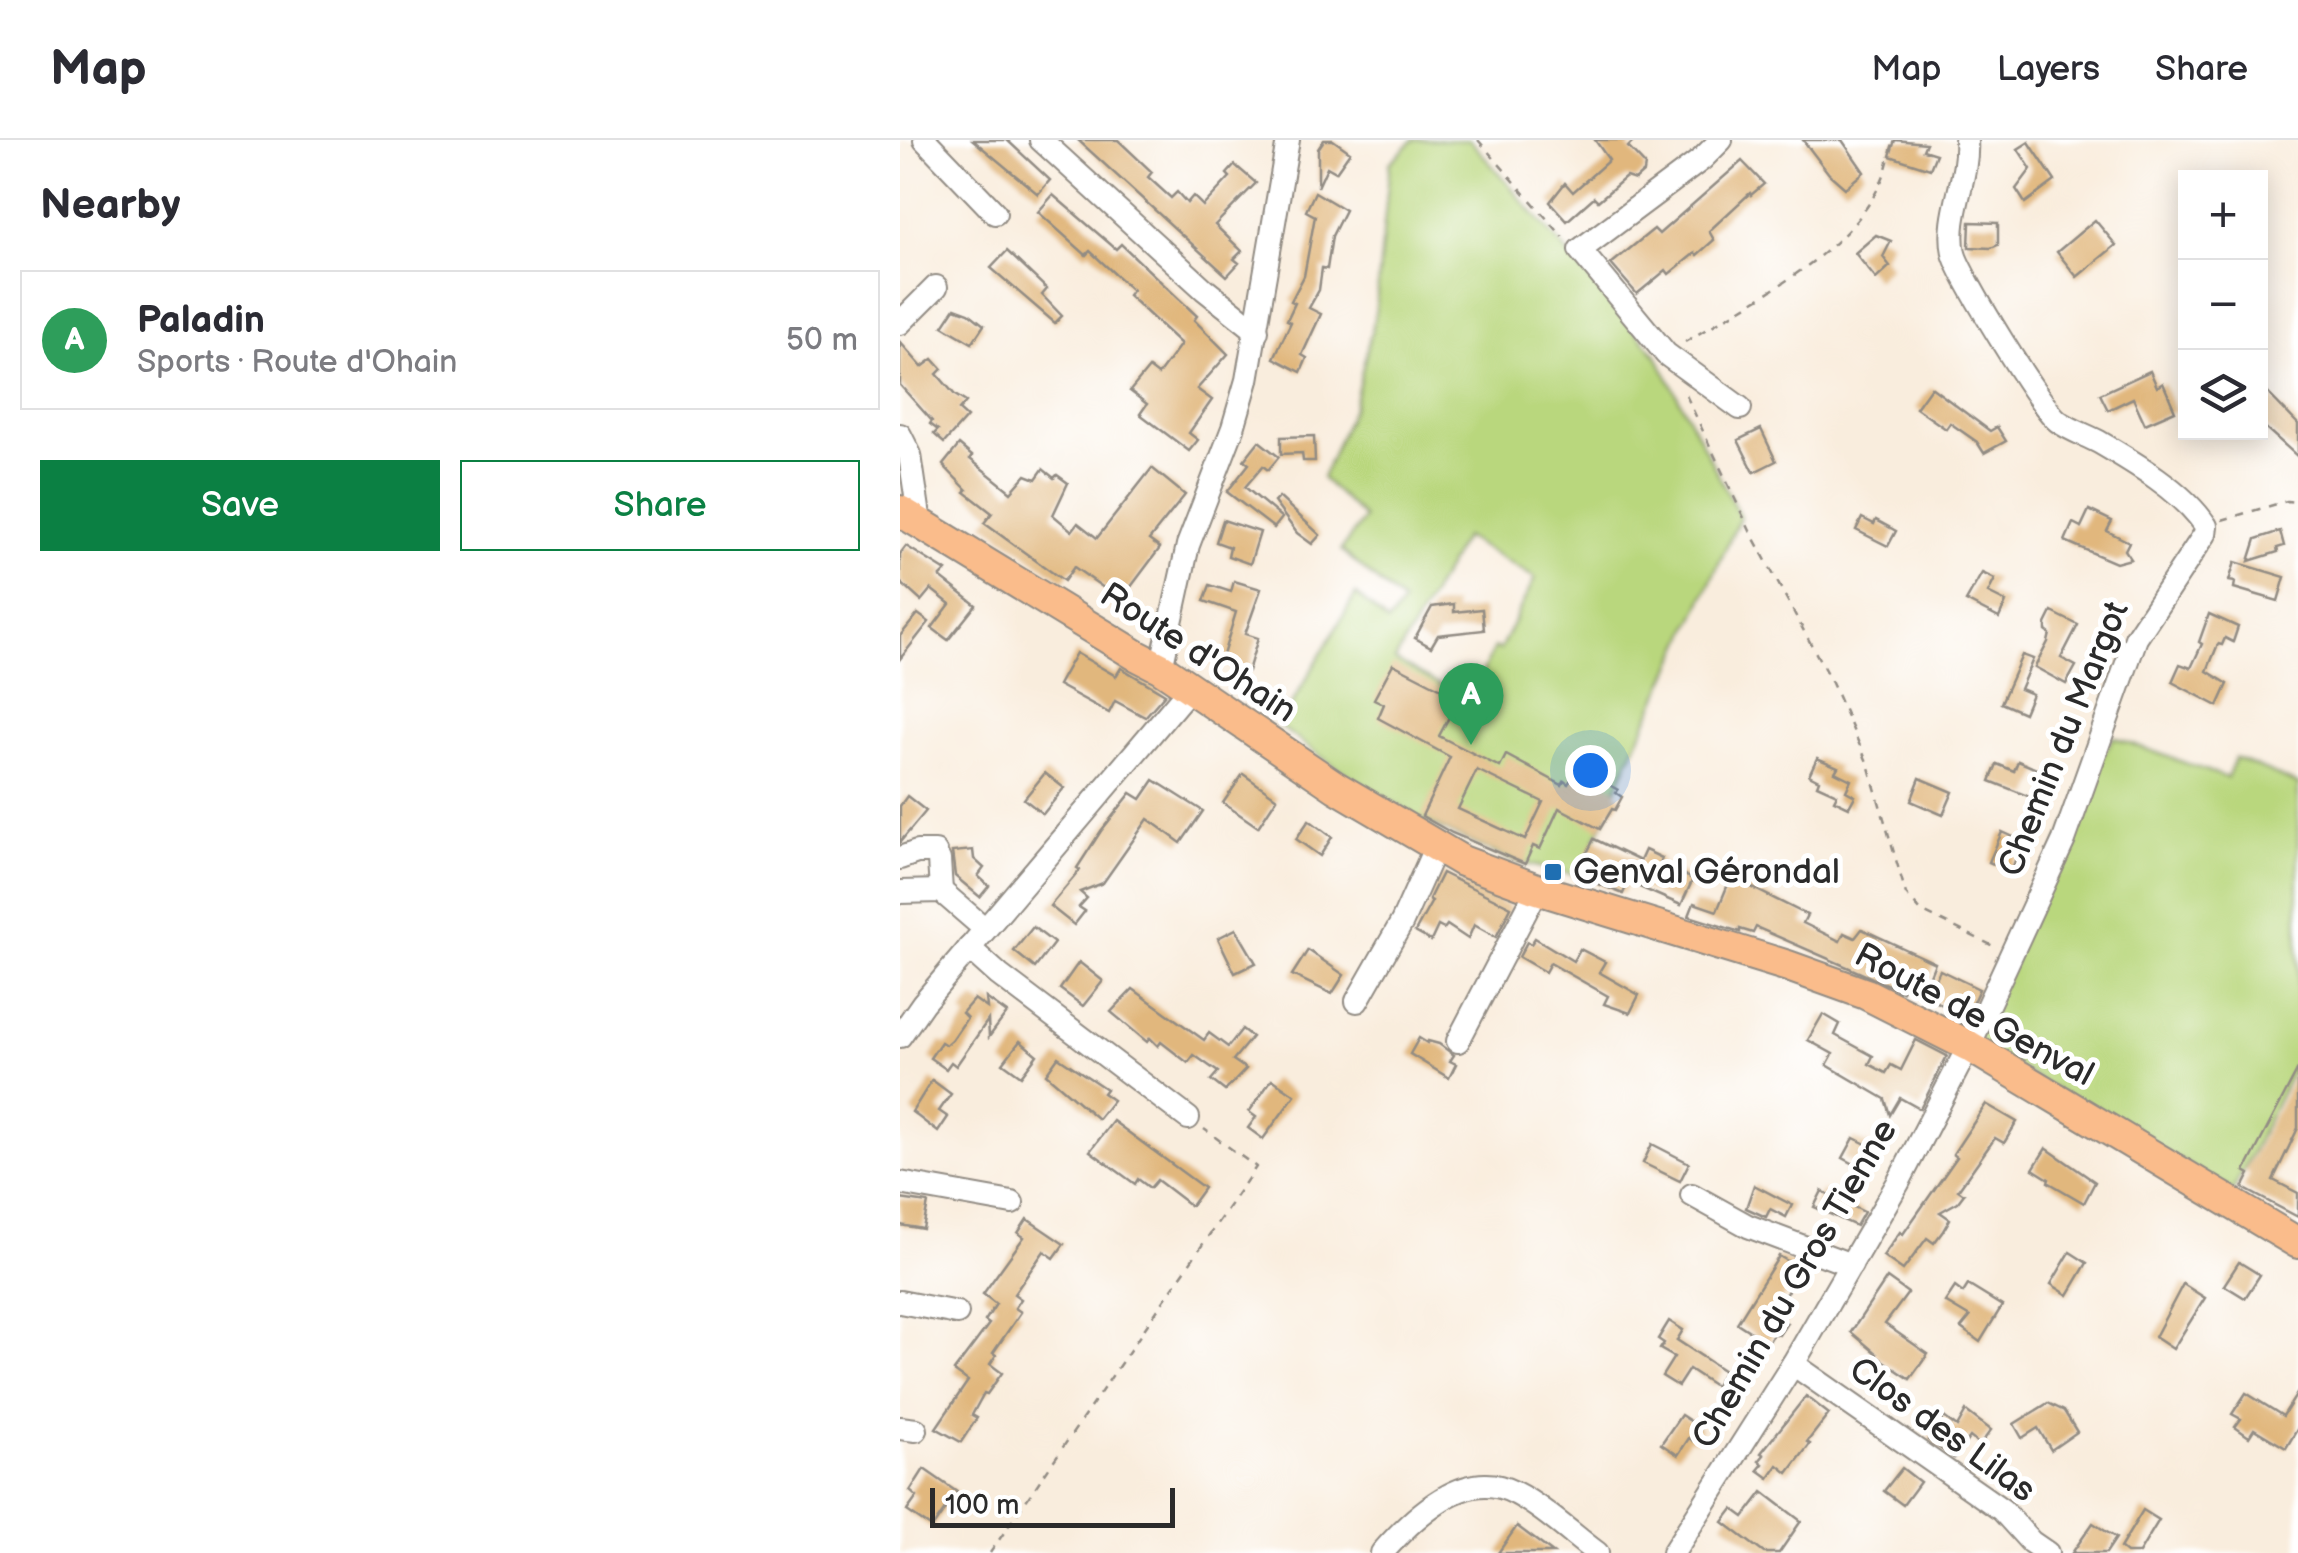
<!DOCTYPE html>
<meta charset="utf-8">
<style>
:root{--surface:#fff;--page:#f2f2f3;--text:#2b2b33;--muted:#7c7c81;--line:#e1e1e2;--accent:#0b8043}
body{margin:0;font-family:"Balsamiq Sans",sans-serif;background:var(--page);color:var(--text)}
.controls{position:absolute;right:30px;top:30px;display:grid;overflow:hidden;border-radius:0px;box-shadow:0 5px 25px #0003}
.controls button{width:90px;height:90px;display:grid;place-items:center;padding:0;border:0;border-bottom:2px solid var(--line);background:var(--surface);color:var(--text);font:50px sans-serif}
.scale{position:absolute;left:30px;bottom:25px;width:245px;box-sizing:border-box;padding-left:10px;border:5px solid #2b2b2b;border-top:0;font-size:28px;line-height:35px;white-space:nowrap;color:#2b2b2b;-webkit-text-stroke:8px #fff;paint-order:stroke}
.you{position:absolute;left:690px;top:630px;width:35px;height:35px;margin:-25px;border:8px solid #fff;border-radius:50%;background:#1a73e8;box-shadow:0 0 0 15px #1a73e833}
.badge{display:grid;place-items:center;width:65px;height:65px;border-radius:50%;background:var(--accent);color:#fff;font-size:32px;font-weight:700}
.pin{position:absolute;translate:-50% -82px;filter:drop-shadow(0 2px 5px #0008)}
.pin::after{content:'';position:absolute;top:52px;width:35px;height:30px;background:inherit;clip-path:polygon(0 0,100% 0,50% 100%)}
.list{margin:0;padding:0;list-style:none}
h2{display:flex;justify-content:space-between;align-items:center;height:130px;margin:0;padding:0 40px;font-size:42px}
h2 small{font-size:32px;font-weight:400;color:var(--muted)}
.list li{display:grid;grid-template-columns:65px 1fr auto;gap:30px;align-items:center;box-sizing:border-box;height:140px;margin:0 20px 20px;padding:0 20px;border:2px solid var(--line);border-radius:0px}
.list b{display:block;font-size:38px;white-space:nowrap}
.list p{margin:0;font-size:32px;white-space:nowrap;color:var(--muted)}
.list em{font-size:32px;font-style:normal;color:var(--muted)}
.actions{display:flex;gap:20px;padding:30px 40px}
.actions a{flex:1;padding:22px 0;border:2px solid var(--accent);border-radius:0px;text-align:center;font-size:35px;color:var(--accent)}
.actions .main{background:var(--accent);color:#fff}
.icon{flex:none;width:55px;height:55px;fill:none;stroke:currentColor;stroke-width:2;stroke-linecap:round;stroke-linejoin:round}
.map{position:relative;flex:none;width:1398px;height:1413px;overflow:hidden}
header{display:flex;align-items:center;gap:60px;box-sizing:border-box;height:140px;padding:0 50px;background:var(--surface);border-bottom:2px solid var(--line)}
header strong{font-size:48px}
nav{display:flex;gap:55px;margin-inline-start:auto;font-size:35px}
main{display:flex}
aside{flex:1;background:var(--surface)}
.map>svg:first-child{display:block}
.green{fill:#b9d77d;stroke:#728154;stroke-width:2.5;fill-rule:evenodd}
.building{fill:#e1b77d;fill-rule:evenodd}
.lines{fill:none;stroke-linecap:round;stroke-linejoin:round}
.minor-casing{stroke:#928c84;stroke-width:26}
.major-casing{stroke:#928c84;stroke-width:34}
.path{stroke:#928c84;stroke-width:2.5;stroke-dasharray:8 8;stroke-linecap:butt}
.minor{stroke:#fff;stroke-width:22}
.major{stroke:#fabc8b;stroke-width:30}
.poi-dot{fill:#1f6fb2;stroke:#fff;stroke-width:4}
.labels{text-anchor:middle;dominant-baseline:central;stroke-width:10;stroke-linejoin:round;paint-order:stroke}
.street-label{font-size:35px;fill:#2b2b2b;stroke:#fff}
.poi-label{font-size:35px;fill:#2b2b2b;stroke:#fff;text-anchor:start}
</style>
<header>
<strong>Map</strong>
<nav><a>Map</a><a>Layers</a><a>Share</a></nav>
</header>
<main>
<aside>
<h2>Nearby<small></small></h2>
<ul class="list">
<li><span class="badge" style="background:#2e9e5b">A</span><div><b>Paladin</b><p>Sports · Route d'Ohain</p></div><em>50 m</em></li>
</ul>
<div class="actions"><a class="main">Save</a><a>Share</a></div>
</aside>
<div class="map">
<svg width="1398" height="1413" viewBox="0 0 1398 1413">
<rect width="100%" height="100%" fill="#fff"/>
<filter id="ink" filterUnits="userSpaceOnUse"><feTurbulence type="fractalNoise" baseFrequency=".01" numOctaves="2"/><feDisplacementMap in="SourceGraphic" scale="20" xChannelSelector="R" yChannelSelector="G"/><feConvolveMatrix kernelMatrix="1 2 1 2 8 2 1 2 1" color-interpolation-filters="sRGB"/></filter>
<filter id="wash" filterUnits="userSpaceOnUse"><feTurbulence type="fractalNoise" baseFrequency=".0048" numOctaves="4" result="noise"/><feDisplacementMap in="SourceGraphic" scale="40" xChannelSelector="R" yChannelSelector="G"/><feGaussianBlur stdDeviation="2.25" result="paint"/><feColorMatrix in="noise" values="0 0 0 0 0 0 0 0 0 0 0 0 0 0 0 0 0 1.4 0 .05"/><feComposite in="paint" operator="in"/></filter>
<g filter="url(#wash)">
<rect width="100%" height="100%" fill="#f9eddd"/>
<g class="green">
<path d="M 513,0 L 570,0 L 757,216 L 840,377 L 707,669 L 709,673 L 676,735 L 612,721 L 520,679 L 430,623 L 379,586 L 456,454 L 488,483 L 503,463 L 441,410 L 464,378 L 422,338 L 454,265 L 475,175 L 490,23 ZM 564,397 L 635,438 L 600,510 L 594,508 L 569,561 L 495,520 Z"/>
<polygon points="1213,597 1327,638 1335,618 1398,644 1398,926 1395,925 1333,1051 1070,900 1166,687"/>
</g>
<g id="blocks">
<g class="building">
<polygon points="73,0 107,0 150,40 138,54"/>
<polygon points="178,0 218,0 252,32 248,37 271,58 277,52 287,63 293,56 303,66 330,37 327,34 335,25 356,43 315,85 342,111 334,119 339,123 327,136"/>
<polygon points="424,0 433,0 450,12 436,32 427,27 418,47 418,9"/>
<polygon points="695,0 735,0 728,7 745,25 744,32 735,40 726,37 698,61 694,57 667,81 650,62 665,43 673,52 709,20"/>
<polygon points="903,0 942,0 964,32 945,48 929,34"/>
<polygon points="995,0 1026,3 1023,10 1036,14 1030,29 990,16"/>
<polygon points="1129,2 1155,41 1125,63 1116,49 1131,29 1118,9"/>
<polygon points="842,21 864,44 851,55 850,53 809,91 814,100 797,115 795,113 769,134 766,130 737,154 711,124 754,89 759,94"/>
<polygon points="415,52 445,70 432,96 427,129 422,128 419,150 409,168 421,174 402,215 407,218 401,232 374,218 391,182 387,180 395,163 391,161 404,136 415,76 406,71"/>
<polygon points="153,55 216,109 221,104 297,176 294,180 328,214 297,249 312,260 289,293 298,300 289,311 240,274 247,264 230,251 249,228 258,235 281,204 228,155 232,150 190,111 186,115 138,72"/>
<polygon points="1195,80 1216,105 1177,137 1157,112"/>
<polygon points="1070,82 1098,83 1098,105 1091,108 1069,107"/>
<polygon points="976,95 991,101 983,117 990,126 976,139 955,113"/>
<polygon points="107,111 147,149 142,155 162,176 155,183 91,128"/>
<polygon points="55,168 69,173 84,185 72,203 43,186"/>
<polygon points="0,202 22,227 33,219 42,229 37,234 55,255 66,262 59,270 67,277 44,303 34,294 38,290 30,284 32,281 0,245"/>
<polygon points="1250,231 1257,247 1263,243 1275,271 1245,284 1233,258 1208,270 1200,254"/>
<polygon points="1360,245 1398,284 1398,317 1360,283"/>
<polygon points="1031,247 1090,291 1097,287 1106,301 1084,313 1077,302 1050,283 1046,289 1016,268"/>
<polygon points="861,289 876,321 854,332 838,300"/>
<polygon points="414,296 415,321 403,321 402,313 381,314 381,297"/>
<polygon points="359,301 379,317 368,330 363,326 345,347 382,378 374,388 327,352 349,324 344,320"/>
<polygon points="59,305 72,316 70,319 111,352 126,335 136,339 143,329 154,338 157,335 168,343 153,375 172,391 178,383 197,398 252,328 285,355 249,400 260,408 221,460 174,427 164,441 84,383 92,373 65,352 67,350 43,325"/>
<polygon points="379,357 420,395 412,404 397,393 374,362"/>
<polygon points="1189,370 1212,381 1207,391 1229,402 1225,410 1231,419 1216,423 1165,401 1173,383 1181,387"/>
<polygon points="962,378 974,384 976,380 996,391 988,406 956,390"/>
<polygon points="323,380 360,392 350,424 328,416 330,407 316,402"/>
<polygon points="1380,391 1384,406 1377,408 1378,412 1349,421 1356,399"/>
<polygon points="6,406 46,431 40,437 76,465 48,500 32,488 50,464 31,449 21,461 0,442 0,414"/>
<polygon points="1335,422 1385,437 1378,461 1334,448 1335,442 1329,441"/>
<polygon points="1082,433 1095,439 1088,453 1106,462 1099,478 1066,461"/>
<polygon points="334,441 361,449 345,494 358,498 348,531 321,522 336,472 304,461 310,445 331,452"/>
<polygon points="554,464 554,472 582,469 584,490 538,495 531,507 515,498 532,467"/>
<polygon points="1152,472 1178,485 1161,518 1176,526 1166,544 1135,527 1148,502 1150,494 1146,491 1146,484"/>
<polygon points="18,474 29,482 0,519 0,496"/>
<polygon points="1309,474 1338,487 1333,502 1325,498 1322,505 1318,504 1307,531 1328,544 1318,566 1272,542 1280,524 1291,528 1302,504 1299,502"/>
<polygon points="176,513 216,536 221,528 265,554 245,577 215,561 209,573 158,545"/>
<polygon points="1122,515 1133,519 1120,549 1132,554 1124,573 1101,563"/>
<path d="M 493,524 L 559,558 L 539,596 L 600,627 L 606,615 L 662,645 L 664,641 L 668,644 L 679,628 L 718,650 L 716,653 L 722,657 L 715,670 L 712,669 L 700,689 L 659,668 L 640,709 L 633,706 L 625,724 L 552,693 L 522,676 L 550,617 L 478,578 L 484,564 L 474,559 ZM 577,630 L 643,662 L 625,700 L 558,669 Z"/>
<polygon points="917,618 938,627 935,632 951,640 946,651 955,656 949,667 934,660 937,654 917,645 919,640 909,635"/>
<polygon points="1118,621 1141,631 1130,657 1090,641 1097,624 1114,631"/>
<polygon points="145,633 164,648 143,674 124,659"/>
<polygon points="343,634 377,658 358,687 323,663"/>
<polygon points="1020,638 1053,652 1043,675 1011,661"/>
<polygon points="254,640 303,671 281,703 248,679 203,743 180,752 187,758 179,767 185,771 174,785 150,766 180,730 177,728 201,691 231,653 241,659"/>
<polygon points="7,656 26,671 0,702 0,666"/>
<polygon points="409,680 432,697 420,716 396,699"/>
<polygon points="1102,692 1122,701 1111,732 1089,722"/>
<polygon points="694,699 740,721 745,710 762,718 760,724 793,739 781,765 728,742 723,754 676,735"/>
<polygon points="73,710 74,719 84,728 78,736 89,746 80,757 55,736 52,712"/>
<polygon points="542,733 611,767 596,797 574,785 568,799 547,785 544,789 538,786 531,801 515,792 532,761 529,759"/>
<polygon points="831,737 907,775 903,783 940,801 944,793 955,798 962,789 1035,823 1029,838 1012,830 1002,851 856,787 853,793 840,789 840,792 789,776 794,763 817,771"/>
<polygon points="133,787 154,803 135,828 114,811"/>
<polygon points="336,789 356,823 335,833 318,798"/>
<polygon points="635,798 673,821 680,809 705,822 699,832 739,855 730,873 704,864 708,856 650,823 645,832 619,817 627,802 631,804"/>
<polygon points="408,810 444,835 432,854 392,835"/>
<polygon points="179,822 203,841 183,866 160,849"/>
<polygon points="1040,830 1079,849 1066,877 1027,857"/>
<polygon points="233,849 304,900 309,893 328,907 342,889 352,897 333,920 346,929 325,951 311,940 318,932 294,915 288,923 261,902 258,906 250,898 247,902 211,872"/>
<polygon points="86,858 107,873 89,897 88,880 56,926 51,922 46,929 30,918 41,902 46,905 52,900 67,878 62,873 74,859 87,868"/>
<polygon points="923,874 940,884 935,895 973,916 969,924 986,933 991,925 1001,930 1016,900 1047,916 1020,969 1000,958 990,975 985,959 927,925 933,914 908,900"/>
<polygon points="519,898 527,903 528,901 539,904 554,915 550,921 556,924 549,938 510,914"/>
<polygon points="120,901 137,915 121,936 103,923"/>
<polygon points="158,917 206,949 203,953 213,960 198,979 146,934"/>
<polygon points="1398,929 1398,988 1373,1040 1398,1053 1398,1077 1343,1048 1350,1034 1345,1031"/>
<polygon points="372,939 395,955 363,999 348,988 356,977 349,972"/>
<polygon points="32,940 51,954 39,971 48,977 38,992 12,972"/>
<polygon points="1086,964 1117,982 1104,1003 1095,998 1058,1050 1064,1054 1058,1062 1040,1072 1050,1079 1043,1091 1034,1103 1027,1098 1003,1130 983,1116 1000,1092 1003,1094 1057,1017 1053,1014"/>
<polygon points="213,981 304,1048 291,1066 257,1040 250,1048 238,1039 235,1044 190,1011"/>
<polygon points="954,998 982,1012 971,1033 943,1018"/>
<polygon points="752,1004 789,1023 780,1041 743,1023"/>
<polygon points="1146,1008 1195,1042 1184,1063 1148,1042 1149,1039 1133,1029"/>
<polygon points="854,1045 892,1065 886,1077 870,1069 866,1077 846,1068"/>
<polygon points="922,1051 964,1072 956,1086 914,1067"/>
<polygon points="0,1059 28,1063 23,1089 0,1085"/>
<polygon points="127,1079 164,1104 154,1118 144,1111 114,1154 121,1159 115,1168 121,1172 93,1213 96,1215 90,1224 102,1233 87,1254 84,1253 72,1275 77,1278 61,1302 36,1288 68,1241 54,1231 89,1184 85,1181 96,1164 83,1154 124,1097 118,1093"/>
<polygon points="1170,1112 1187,1123 1168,1155 1151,1144"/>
<polygon points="879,1116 901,1129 876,1170 875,1174 887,1183 879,1195 874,1193 868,1203 837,1183"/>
<polygon points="1339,1122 1360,1135 1345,1158 1324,1145"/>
<polygon points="987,1138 1008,1153 985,1184 1028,1214 1010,1239 976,1216 977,1214 951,1192"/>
<polygon points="1283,1144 1305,1158 1273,1209 1255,1197"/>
<polygon points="1068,1145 1102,1166 1080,1202 1061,1188 1070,1177 1045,1162 1055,1147 1063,1153"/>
<polygon points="769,1181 783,1190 777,1200 824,1231 815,1246 789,1229 778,1246 762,1236 774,1217 760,1209 764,1203 758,1199"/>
<polygon points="1398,1252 1398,1288 1386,1308 1354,1289 1349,1297 1335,1287 1341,1279 1332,1274 1346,1253 1383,1276"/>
<polygon points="906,1256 929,1274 907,1302 910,1304 888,1333 878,1325 869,1338 858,1330 863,1324 859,1321 864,1315 861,1313"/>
<polygon points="1148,1263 1164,1271 1177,1292 1151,1310 1138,1288 1122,1298 1114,1284"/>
<polygon points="1066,1271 1091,1290 1080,1305 1070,1297 1054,1318 1028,1300 1044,1277 1057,1287"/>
<polygon points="781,1275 801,1288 793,1301 789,1298 778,1315 761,1304"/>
<polygon points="1002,1328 1020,1342 1003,1365 984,1351"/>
<polygon points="24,1329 57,1352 32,1388 7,1371 17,1357 10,1351"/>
<polygon points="863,1352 901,1381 879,1413 864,1413 823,1382 833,1369 844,1377"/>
<polygon points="1243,1370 1259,1380 1239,1413 1226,1413 1220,1408"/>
<polygon points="1193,1383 1216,1398 1206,1413 1172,1413"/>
<polygon points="617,1386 653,1413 598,1413"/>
</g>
</g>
</g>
<g filter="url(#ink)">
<use href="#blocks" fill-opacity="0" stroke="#928c84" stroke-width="2.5"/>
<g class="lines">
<g class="minor-casing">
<g id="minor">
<polyline points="25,0 95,73"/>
<polyline points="141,0 304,149 357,191"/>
<polyline points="821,0 802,19 680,110 766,214 840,268"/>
<polyline points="0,183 36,147"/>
<polyline points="0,295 10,315 20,383"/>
<polyline points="261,528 288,405 333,288 347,240 388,0"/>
<polyline points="0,718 17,712 35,712 39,720 41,751"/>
<polyline points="0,752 41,751 85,789"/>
<polyline points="69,808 99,835 288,978"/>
<polyline points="457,861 502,782 536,706"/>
<polyline points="0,896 23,863 289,549"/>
<polyline points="558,901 638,748"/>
<polyline points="0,1043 112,1063"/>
<polyline points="792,1055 848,1086 951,1125"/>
<polyline points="0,1162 57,1173"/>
<polyline points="893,1224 1102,1370 1131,1402 1147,1413"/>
<polyline points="0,1288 16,1290"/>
<path d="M 482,1413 C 508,1383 556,1335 600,1347 C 630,1355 671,1394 697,1413"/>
<path d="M 773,1413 L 893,1224 L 998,1043 L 1069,906 L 1164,700 L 1236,498 L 1305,394 L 1306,386 C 1283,351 1235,323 1199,302 C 1186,295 1170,290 1158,281 C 1141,268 1058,133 1054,113 C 1046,76 1069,38 1066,0"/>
</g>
</g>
<g class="major-casing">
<polyline id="major" points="0,371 236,515 261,528 436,647 562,721 634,748 888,826 966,854 1069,906 1398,1103"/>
</g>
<g class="path">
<polyline points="578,0 663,97"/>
<path d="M 785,202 C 850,162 947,116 980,44 C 987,31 989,14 994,0"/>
<polyline points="786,255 851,393 932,543 968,624 1006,754 1021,771 1095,807"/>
<polyline points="1322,380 1387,361 1398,362"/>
<polyline points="90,1413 356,1027 304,989"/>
</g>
<use href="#minor" class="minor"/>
<use href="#major" class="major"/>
</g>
</g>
<rect class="poi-dot" x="643" y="722" width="20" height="20" rx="5"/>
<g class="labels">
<g class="street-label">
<text transform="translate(298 513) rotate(33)">Route d'Ohain</text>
<text transform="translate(1164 599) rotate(-68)">Chemin du Margot</text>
<text transform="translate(1074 875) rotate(28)">Route de Genval</text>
<text transform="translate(895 1144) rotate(-60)">Chemin du Gros Tienne</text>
<text transform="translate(1042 1290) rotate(36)">Clos des Lilas</text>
</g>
<g class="poi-label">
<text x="673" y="732">Genval Gérondal</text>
</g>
</g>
</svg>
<div class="controls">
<button>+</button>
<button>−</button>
<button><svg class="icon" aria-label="layers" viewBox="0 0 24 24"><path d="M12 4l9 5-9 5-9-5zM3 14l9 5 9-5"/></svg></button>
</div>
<div class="scale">100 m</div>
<div class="you"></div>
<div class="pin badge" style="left:571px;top:605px;background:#2e9e5b">A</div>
</div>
</main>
